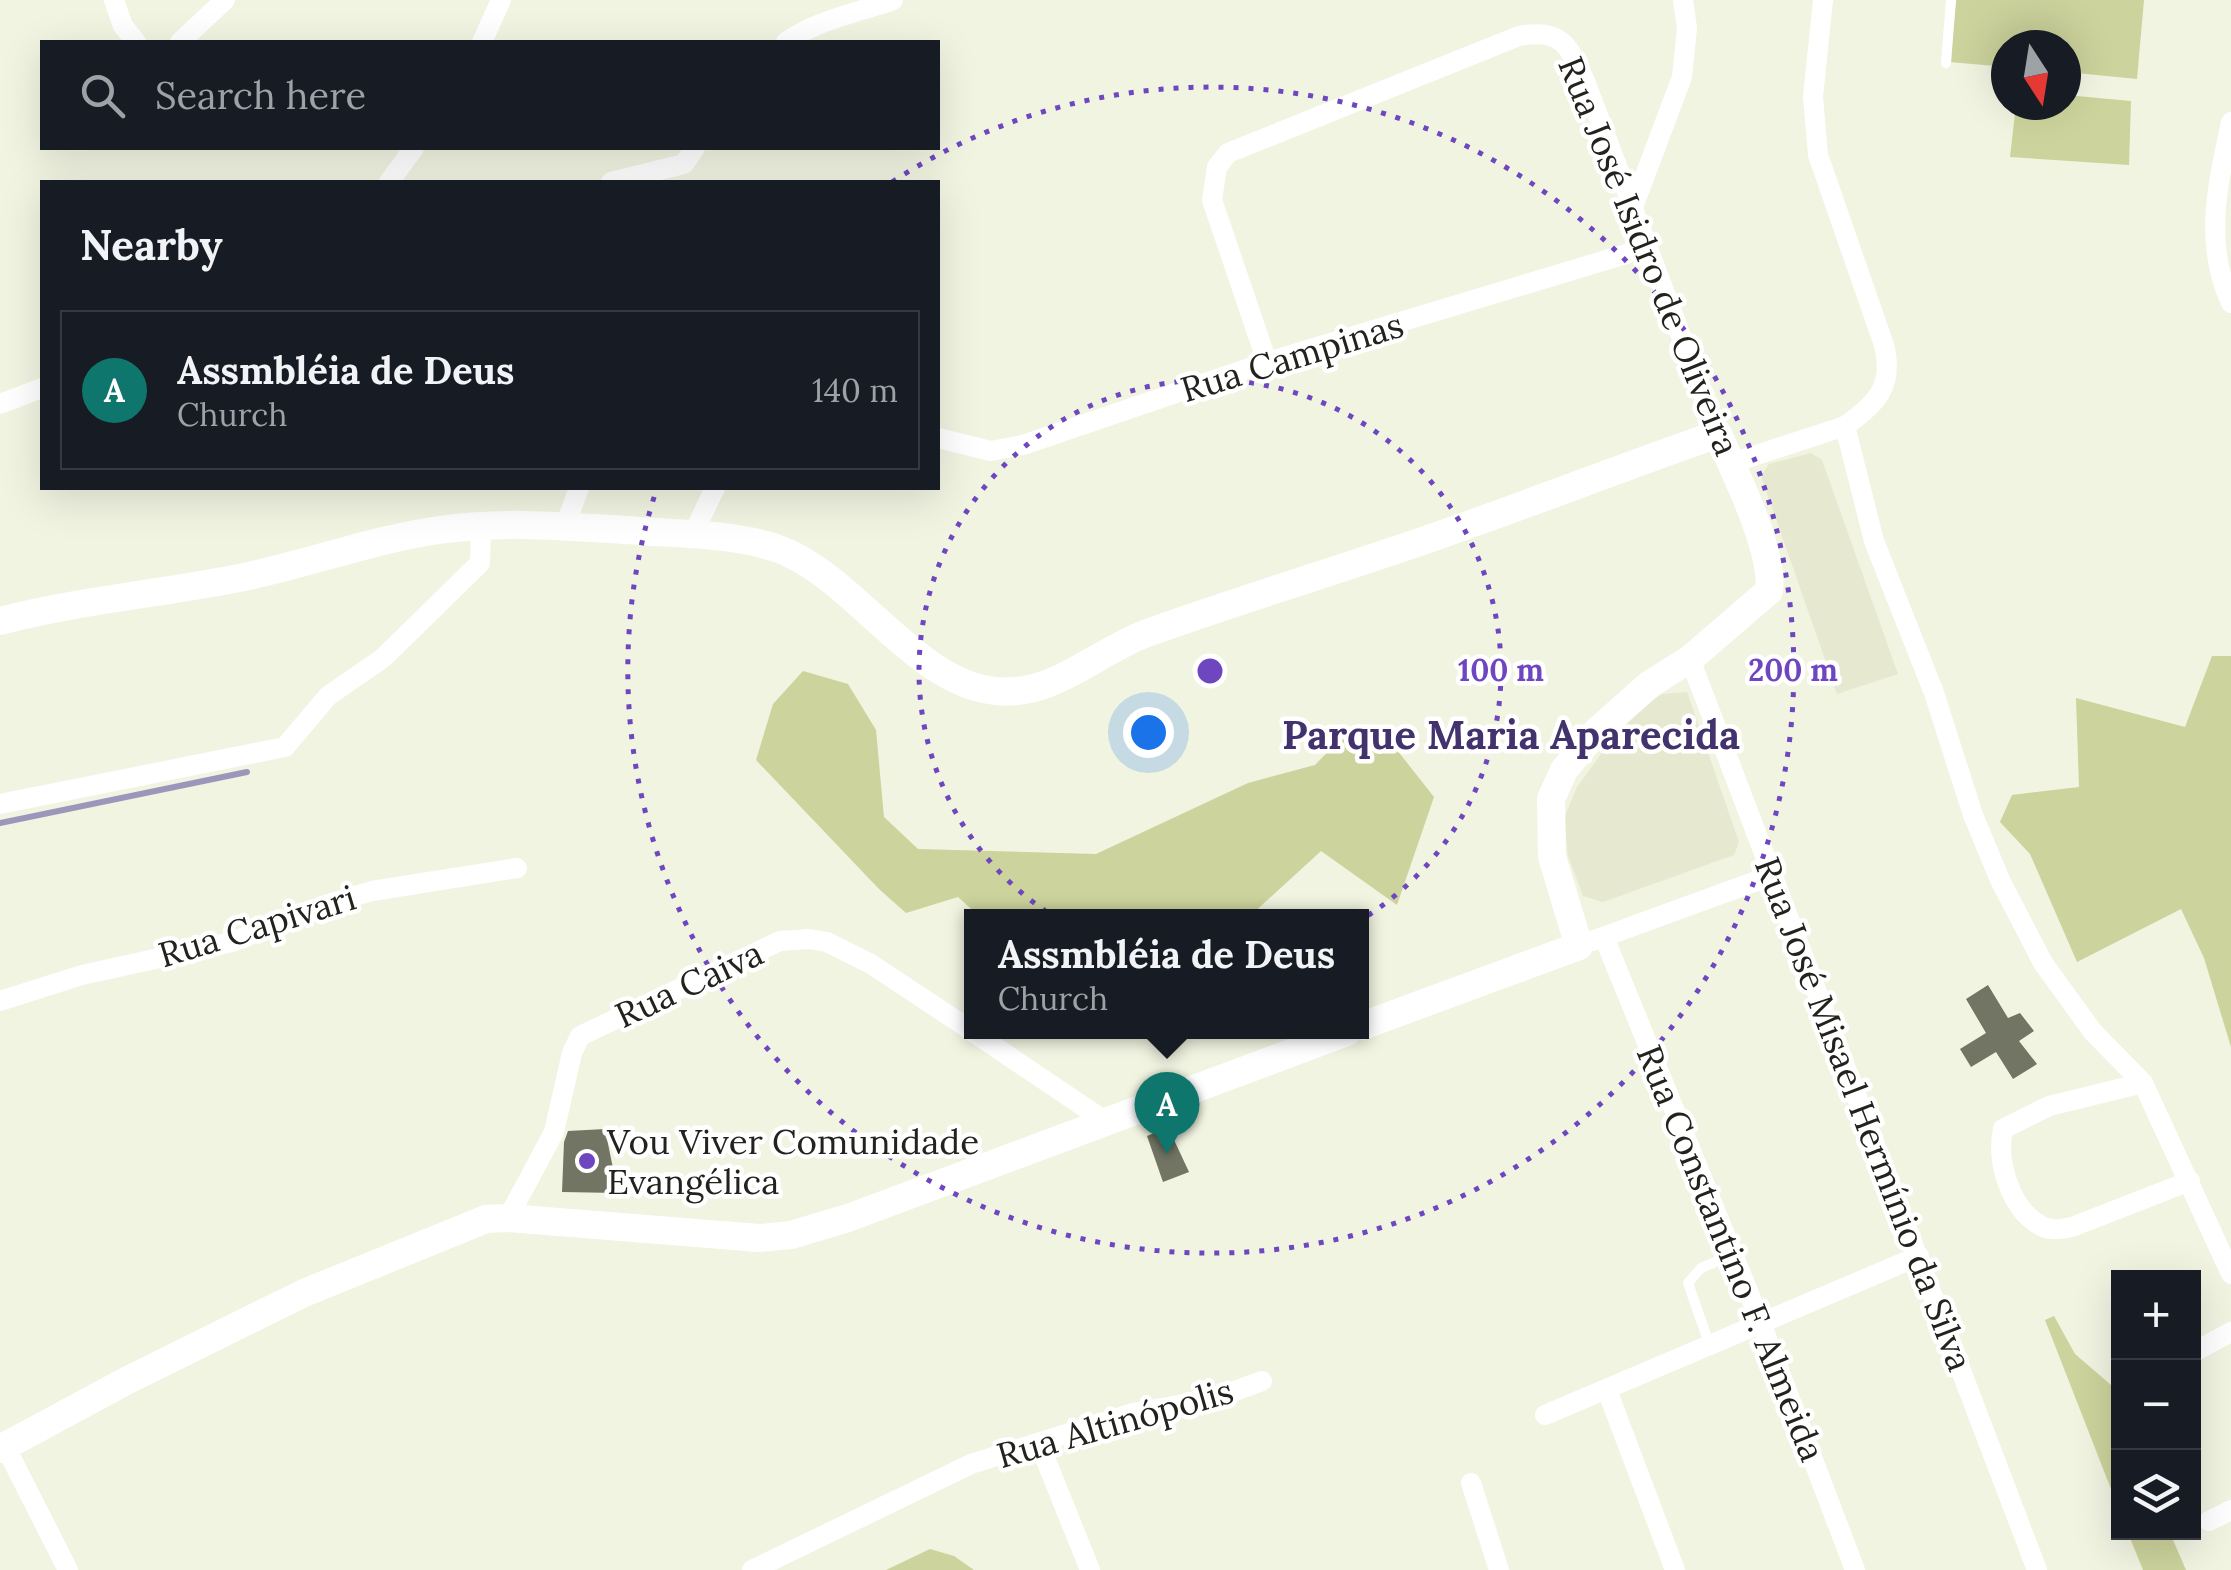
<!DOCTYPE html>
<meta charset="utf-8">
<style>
:root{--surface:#171b24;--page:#20242c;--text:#f1f3f6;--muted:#9ea1a6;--line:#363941;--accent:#0f766e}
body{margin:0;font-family:Lora,serif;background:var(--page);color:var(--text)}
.controls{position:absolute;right:30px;bottom:30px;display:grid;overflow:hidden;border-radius:0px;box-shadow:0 10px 40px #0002}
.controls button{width:90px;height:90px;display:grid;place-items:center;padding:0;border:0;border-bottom:2px solid var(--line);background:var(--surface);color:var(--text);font:50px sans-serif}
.compass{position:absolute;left:1991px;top:30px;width:90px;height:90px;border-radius:50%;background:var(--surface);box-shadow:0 10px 40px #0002;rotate:168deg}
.you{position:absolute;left:1148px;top:732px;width:35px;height:35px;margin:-25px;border:8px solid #fff;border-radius:50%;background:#1a73e8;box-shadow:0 0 0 15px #1a73e833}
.badge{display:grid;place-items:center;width:65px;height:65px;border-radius:50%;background:var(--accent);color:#fff;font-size:32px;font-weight:700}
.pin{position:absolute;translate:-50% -82px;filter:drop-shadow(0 2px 5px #0008)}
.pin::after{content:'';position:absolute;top:52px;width:35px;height:30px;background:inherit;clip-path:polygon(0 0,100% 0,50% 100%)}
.popup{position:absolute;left:964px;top:909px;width:405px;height:130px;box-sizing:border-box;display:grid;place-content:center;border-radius:0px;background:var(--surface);filter:drop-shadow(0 2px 8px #0005);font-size:32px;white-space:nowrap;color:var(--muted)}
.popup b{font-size:38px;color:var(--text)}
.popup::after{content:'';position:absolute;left:50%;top:100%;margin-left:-20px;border:20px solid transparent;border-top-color:var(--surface)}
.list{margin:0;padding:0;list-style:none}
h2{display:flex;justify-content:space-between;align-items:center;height:130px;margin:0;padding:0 40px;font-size:42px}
h2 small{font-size:32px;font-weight:400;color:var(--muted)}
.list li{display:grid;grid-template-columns:65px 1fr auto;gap:30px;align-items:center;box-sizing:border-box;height:160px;margin:0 20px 20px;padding:0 20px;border:2px solid var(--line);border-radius:0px}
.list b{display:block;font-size:38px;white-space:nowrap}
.list p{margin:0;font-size:32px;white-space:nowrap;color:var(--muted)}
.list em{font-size:32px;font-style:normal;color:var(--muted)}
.icon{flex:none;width:55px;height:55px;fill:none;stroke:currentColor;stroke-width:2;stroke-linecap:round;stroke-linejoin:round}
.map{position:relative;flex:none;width:2231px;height:1570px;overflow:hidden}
.search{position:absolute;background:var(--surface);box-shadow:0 10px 40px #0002;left:40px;top:40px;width:900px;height:110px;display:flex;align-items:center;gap:25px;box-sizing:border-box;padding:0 35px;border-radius:0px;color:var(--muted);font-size:38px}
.panel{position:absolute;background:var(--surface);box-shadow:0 10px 40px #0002;left:40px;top:180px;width:900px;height:310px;border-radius:0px}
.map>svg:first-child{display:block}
.built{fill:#e6e9d0}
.green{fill:#ccd39c}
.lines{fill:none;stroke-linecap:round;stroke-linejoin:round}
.stream{stroke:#9d96bb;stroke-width:6}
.building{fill:#727464}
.lane{stroke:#fff;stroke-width:10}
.street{stroke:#fff;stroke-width:20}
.secondary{stroke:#fff;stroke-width:28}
.ring{fill:none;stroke:#6e47c0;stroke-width:5;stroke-dasharray:5 10}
.poi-dot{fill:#6e47c0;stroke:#fff;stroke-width:4}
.labels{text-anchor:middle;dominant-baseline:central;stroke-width:9;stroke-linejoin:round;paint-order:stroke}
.street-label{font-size:35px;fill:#22231d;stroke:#fff}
.poi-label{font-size:35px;fill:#22231d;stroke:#fff;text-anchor:start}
.quarter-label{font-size:40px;font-weight:bold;fill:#42326d;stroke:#fff}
.centre{fill:#6e47c0;stroke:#fff;stroke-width:5}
.ring-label{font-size:30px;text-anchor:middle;font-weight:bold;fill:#6e47c0;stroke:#fff;stroke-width:9;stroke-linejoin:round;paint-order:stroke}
</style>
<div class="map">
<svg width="2231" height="1570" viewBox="0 0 2231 1570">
<rect width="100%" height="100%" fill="#f1f4e1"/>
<g class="built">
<polygon points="1811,453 1822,460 1898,674 1837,694 1761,476 1769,464"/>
<polygon points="1687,692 1739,842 1734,855 1603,902 1583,896 1568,856 1564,818 1577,787 1609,743 1643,707 1662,694"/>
</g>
<g class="green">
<polygon points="1956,0 2144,0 2137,79 2066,72 2066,45 2006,45 2006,67 1950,62"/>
<polygon points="2066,95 2131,101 2129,165 2010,157 2016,105 2066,105"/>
<polygon points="2212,656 2231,656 2231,1047 2204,958 2181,909 2077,962 2030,854 2000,822 2012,795 2079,787 2076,698 2185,727"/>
<polygon points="803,671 848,684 876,730 884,817 918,849 1096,854 1248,783 1315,765 1355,724 1382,731 1434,797 1397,905 1321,851 1250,916 979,916 958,897 906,913 879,889 756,760 773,704"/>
<polygon points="2054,1316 2075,1354 2118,1391 2118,1507 2045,1320"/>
<polygon points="2128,1533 2170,1533 2186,1570 2143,1570"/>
<polygon points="930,1549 954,1556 974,1570 886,1570"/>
</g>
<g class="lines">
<polyline class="stream" points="0,823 247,772"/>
</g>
<g class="building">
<polygon points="1988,985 2008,1018 2020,1013 2034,1031 2019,1041 2037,1064 2013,1079 1996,1052 1971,1067 1960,1049 1986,1033 1966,999"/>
<polygon points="1168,1127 1189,1172 1163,1182 1147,1136"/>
<polygon points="605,1129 618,1193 562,1192 564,1142 568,1131"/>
</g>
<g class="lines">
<g class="lane">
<polyline points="1946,63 1951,0"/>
<polyline points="1710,1346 1688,1283 1701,1268 1733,1255"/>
</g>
<g class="street">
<polyline points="114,0 123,26 136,42"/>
<polyline points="180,42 225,0"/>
<polyline points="482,42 501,0"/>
<path d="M 786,42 C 817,20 857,13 893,0"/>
<path d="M 2231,122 C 2218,184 2203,242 2231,303"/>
<polyline points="389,182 414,148"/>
<polyline points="611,182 684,164 695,148"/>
<polyline points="1632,210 1682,77 1687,28 1683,0"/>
<path d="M 1267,362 L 1212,200 L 1217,167 L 1228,153 L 1519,36 C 1562,28 1569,46 1585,81 L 1718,434"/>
<polyline points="0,404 42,388"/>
<polyline points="1845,426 1874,541 1934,693 1973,815 2000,880 2043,963 2093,1032 2143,1083 2231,1274"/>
<polyline points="938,438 991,451 1023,445 1267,362 1646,248"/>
<path d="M 1732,463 L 1845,426 C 1878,403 1894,385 1884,345 L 1818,155 L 1813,97 L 1823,0"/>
<polyline points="565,526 579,488"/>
<polyline points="693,534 715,488"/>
<polyline points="1690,659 2037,1570"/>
<polyline points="0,804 285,747 328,696 383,658 480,563 481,526"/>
<polyline points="1604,937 1761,1323 1855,1570"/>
<polyline points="1592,941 1773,875"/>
<polyline points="0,1001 82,975 232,942 328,904 372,891 517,868"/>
<polyline points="973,1032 1105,1121"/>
<path d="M 2143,1083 L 2049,1106 L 2003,1129 C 1996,1161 2010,1209 2041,1226 C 2051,1231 2062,1229 2072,1227 L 2190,1181"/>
<polyline points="508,1218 554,1132 572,1053 580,1036 780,941 809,939 827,942 871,964 972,1031"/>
<polyline points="2194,1352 2231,1332"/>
<polyline points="1607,1390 1675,1570"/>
<polyline points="1545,1415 1919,1256"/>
<polyline points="1039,1443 1090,1570"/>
<polyline points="5,1446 68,1570"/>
<polyline points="1471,1483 1499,1570"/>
<polyline points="2209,1521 2231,1510"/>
<polyline points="752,1570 971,1464 1133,1413 1213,1399 1262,1381"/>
</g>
<g class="secondary">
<path d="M 0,621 C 77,601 156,594 234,579 C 303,566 369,540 439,530 C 505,520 573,527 640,531 C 685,534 733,534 776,548 C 853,574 914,684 996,691 C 1054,697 1096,652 1147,633 C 1242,599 1339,570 1434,537 C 1529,504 1623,467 1718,434 C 1734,470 1775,553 1769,591 L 1690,659 L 1650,684 L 1596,732 L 1564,770 L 1551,799 L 1552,857 L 1579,946 L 1362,1026"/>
<polyline points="0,1449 126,1381 304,1293 486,1219 508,1218 759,1238 791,1235 848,1218 1347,1032"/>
</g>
</g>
<g class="ring">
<circle cx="1210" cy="671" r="291"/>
<path d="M892 182A583 583 0 1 1 656 491"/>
</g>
<circle class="poi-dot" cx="587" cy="1161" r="10"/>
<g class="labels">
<g class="street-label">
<text transform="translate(1649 256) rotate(68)">Rua José Isidro de Oliveira</text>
<text transform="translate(1292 357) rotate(-17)">Rua Campinas</text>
<text transform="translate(257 926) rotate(-17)">Rua Capivari</text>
<text transform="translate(689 984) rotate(-25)">Rua Caiva</text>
<text transform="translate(1864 1114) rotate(69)">Rua José Misael Hermínio da Silva</text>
<text transform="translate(1731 1253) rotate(68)">Rua Constantino F. Almeida</text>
<text transform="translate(1115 1423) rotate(-16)">Rua Altinópolis</text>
</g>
<g class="poi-label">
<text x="607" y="1141">Vou Viver Comunidade<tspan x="607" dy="40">Evangélica</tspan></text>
</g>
<g class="quarter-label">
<text x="1511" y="734">Parque Maria Aparecida</text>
</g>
</g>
<circle cx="1210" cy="671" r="15" class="centre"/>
<g class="ring-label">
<text x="1501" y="681">100 m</text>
<text x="1793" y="681">200 m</text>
</g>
</svg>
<div class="controls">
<button>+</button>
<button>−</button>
<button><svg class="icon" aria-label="layers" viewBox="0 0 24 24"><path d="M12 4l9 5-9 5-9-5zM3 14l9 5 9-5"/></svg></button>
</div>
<svg class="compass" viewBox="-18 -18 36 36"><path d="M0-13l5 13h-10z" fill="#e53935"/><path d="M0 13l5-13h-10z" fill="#9ea1a6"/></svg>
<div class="you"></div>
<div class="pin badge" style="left:1167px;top:1154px">A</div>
<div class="popup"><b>Assmbléia de Deus</b>Church</div>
<div class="search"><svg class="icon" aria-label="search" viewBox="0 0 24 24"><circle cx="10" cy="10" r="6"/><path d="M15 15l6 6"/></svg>Search here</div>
<section class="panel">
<h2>Nearby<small></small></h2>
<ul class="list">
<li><span class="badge">A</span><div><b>Assmbléia de Deus</b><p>Church</p></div><em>140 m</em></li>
</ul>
</section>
</div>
